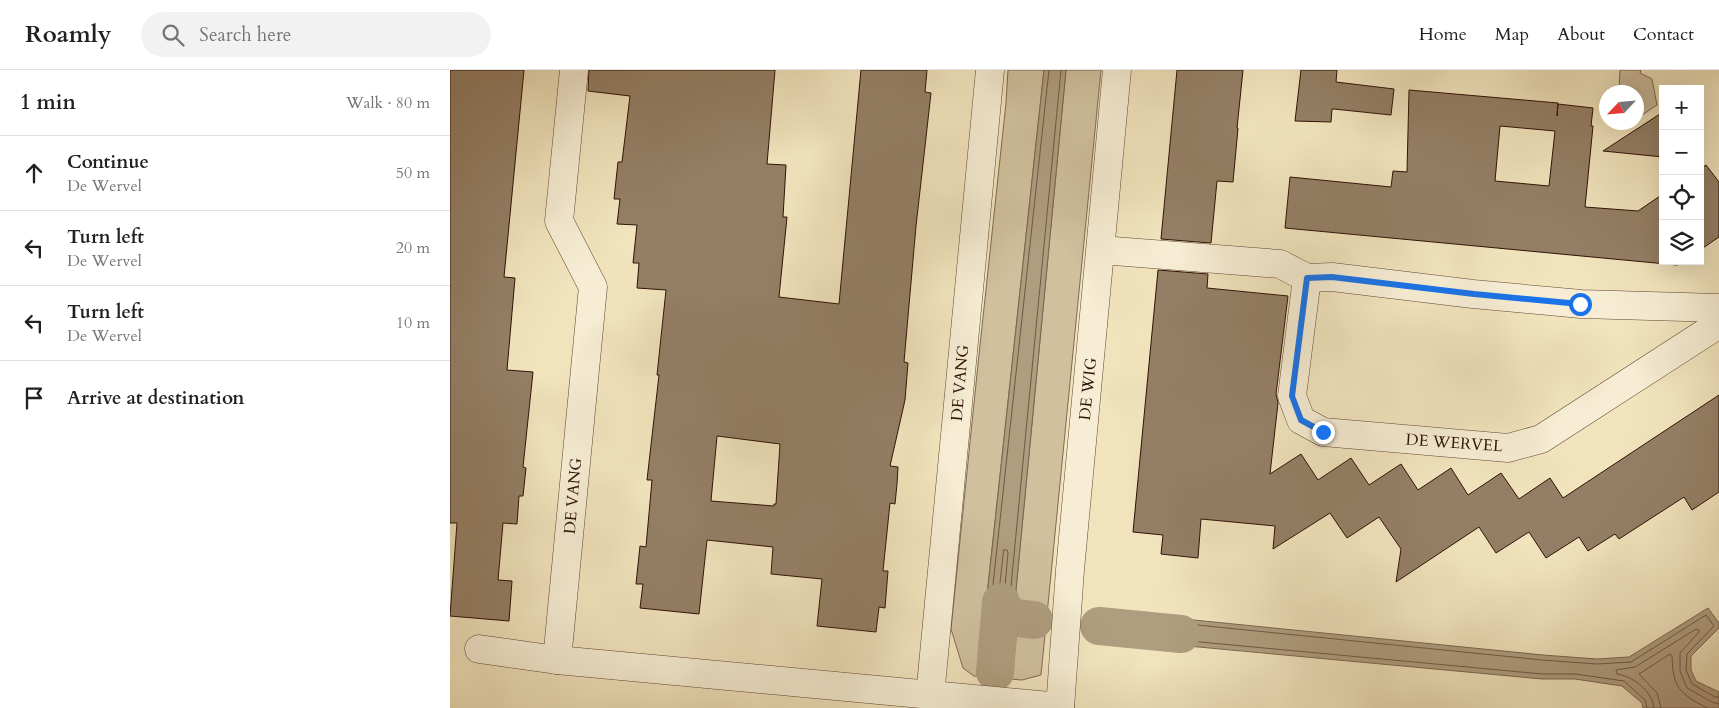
<!DOCTYPE html>
<meta charset="utf-8">
<style>
:root{--surface:#fff;--page:#f2f2f2;--text:#202124;--muted:#757577;--line:#e0e0e0}
body{margin:0;font-family:Cardo,serif;background:var(--page);color:var(--text)}
.controls{position:absolute;right:15px;top:15px;display:grid;overflow:hidden;border-radius:0px;box-shadow:0 5px 20px #0002}
.controls button{width:45px;height:45px;display:grid;place-items:center;padding:0;border:0;border-bottom:1px solid var(--line);background:var(--surface);color:var(--text);font:25px sans-serif}
.compass{position:absolute;left:1149px;top:15px;width:45px;height:45px;border-radius:50%;background:var(--surface);box-shadow:0 5px 20px #0002;rotate:244deg}
.stop{position:absolute;width:15px;height:15px;margin:-11px;border:4px solid #1a73e8;border-radius:50%;background:#fff}
.stop.end{background:#1a73e8;border-color:#fff;box-shadow:0 1px 5px #0008}
.list{margin:0;padding:0;list-style:none}
h2{display:flex;justify-content:space-between;align-items:center;height:65px;margin:0;padding:0 20px;font-size:21px}
h2 small{font-size:16px;font-weight:400;color:var(--muted)}
.list li{display:grid;grid-template-columns:32px 1fr auto;gap:15px;align-items:center;box-sizing:border-box;height:75px;padding:0 20px;border-top:1px solid var(--line)}
.list b{display:block;font-size:19px;white-space:nowrap}
.list p{margin:0;font-size:16px;white-space:nowrap;color:var(--muted)}
.list em{font-size:16px;font-style:normal;color:var(--muted)}
.icon{flex:none;width:28px;height:28px;fill:none;stroke:currentColor;stroke-width:2;stroke-linecap:round;stroke-linejoin:round}
.map{position:relative;flex:none;width:1269px;height:638px;overflow:hidden}
header{display:flex;align-items:center;gap:30px;box-sizing:border-box;height:70px;padding:0 25px;background:var(--surface);border-bottom:1px solid var(--line)}
header strong{font-size:24px}
nav{display:flex;gap:28px;margin-inline-start:auto;font-size:18px}
.search{width:350px;height:45px;background:var(--page);display:flex;align-items:center;gap:12px;box-sizing:border-box;padding:0 18px;border-radius:28px;color:var(--muted);font-size:19px}
main{display:flex}
aside{flex:1;background:var(--surface)}
.map>svg:first-child{display:block}
.green{fill:#d0c09e;stroke:#806952}
.water{fill:#af9d7f;stroke:#7c654f}
.lines{fill:none;stroke-linecap:round;stroke-linejoin:round}
.shore{stroke:#6f5843;stroke-width:1}
.canal{stroke:#af9d7f;stroke-width:38}
.building{fill:#947f66;stroke:#2f1207;fill-rule:evenodd}
.minor-casing{stroke:#604634;stroke-width:29}
.minor{stroke:#f6edd4;stroke-width:28}
.route{stroke:#1a73e8;stroke-width:6}
.labels{text-anchor:middle;dominant-baseline:central;stroke-width:5;stroke-linejoin:round;paint-order:stroke}
.street-label{font-size:16px;fill:#2f1207;stroke:#f6edd4}
</style>
<header>
<strong>Roamly</strong>
<div class="search"><svg class="icon" aria-label="search" viewBox="0 0 24 24"><circle cx="10" cy="10" r="6"/><path d="M15 15l6 6"/></svg>Search here</div>
<nav><a>Home</a><a>Map</a><a>About</a><a>Contact</a></nav>
</header>
<main>
<aside>
<h2>1 min<small>Walk · 80 m</small></h2>
<ul class="list">
<li><svg class="icon" aria-label="ahead" viewBox="0 0 24 24"><path d="M12 20V5M6 11l6-6 6 6"/></svg><div><b>Continue</b><p>De Wervel</p></div><em>50 m</em></li>
<li><svg class="icon" aria-label="left" viewBox="0 0 24 24"><path d="M17 20v-9H6M10 6l-5 5 5 5"/></svg><div><b>Turn left</b><p>De Wervel</p></div><em>20 m</em></li>
<li><svg class="icon" aria-label="left" viewBox="0 0 24 24"><path d="M17 20v-9H6M10 6l-5 5 5 5"/></svg><div><b>Turn left</b><p>De Wervel</p></div><em>10 m</em></li>
<li><svg class="icon" aria-label="arrive" viewBox="0 0 24 24"><path d="M6 21V4h12l-3 4 3 4H6"/></svg><div><b>Arrive at destination</b></div></li>
</ul>
</aside>
<div class="map">
<svg width="1269" height="638" viewBox="0 0 1269 638">
<rect width="100%" height="100%" fill="#f1e4bd"/>
<filter id="stains"><feTurbulence type="fractalNoise" baseFrequency=".004" numOctaves="4"/><feColorMatrix values="0 0 0 0 .2 0 0 0 0 .09 0 0 0 0 .02 0 0 0 .5 -.17"/></filter>
<radialGradient id="worn" r=".72"><stop offset=".6" stop-color="#630" stop-opacity="0"/><stop offset="1" stop-color="#630" stop-opacity=".3"/></radialGradient>
<g class="green">
<polygon points="558,0 594,0 532,571 537,582 553,586 560,582 616,0 651,0 591,605 572,610 524,606 513,598 501,559 528,294 556,33"/>
<polygon points="1170,0 1191,0 1190,3 1202,9 1207,35 1192,45 1187,37 1186,22 1169,22"/>
</g>
<g class="water">
<polygon points="594,0 616,0 560,582 553,586 537,582 532,572"/>
<path d="M 1258,538 L 1269,553 L 1269,558 L 1241,586 L 1241,600 L 1246,611 L 1269,622 L 1269,638 L 1193,638 L 1192,633 L 1172,616 L 1125,609 L 1092,609 L 684,571 L 680,569 C 678,561 678,550 684,544 L 1093,585 L 1147,589 L 1179,587 Z"/>
</g>
<g class="lines">
<g class="shore">
<polyline points="599,0 537,570 541,578 551,580 555,578 611,0"/>
<polygon points="554,480 557,480 558,483 550,571 547,573 544,569"/>
<polyline points="1197,638 1195,630 1174,611 1125,604 1092,604 686,566 683,563 685,552 688,549 1092,590 1147,594 1181,592 1256,545 1264,556 1237,584 1236,600 1242,614 1265,627 1269,627"/>
<path d="M 1204,638 C 1203,621 1182,606 1167,604 L 1166,600 L 1185,597 L 1246,559 L 1249,560 L 1249,562 L 1230,583 L 1230,601 L 1237,618 L 1262,632 L 1269,634"/>
<path d="M 1211,638 L 1207,623 L 1189,604 L 1220,584 L 1222,586 C 1223,618 1229,623 1257,638"/>
</g>
<g class="canal">
<polyline points="550,546 584,550"/>
<polyline points="649,556 731,564"/>
<polyline points="545,602 551,532"/>
</g>
</g>
<g class="building">
<polygon points="0,0 74,0 54,207 65,208 57,300 83,302 73,397 76,398 73,426 69,426 67,454 53,453 48,510 62,511 59,551 0,546 7,453 0,453"/>
<path d="M 139,0 L 325,0 L 317,94 L 336,95 L 333,147 L 337,147 L 329,227 L 389,234 L 411,0 L 477,0 L 475,22 L 481,23 L 466,156 L 454,292 L 458,293 L 455,330 L 440,396 L 448,397 L 447,414 L 445,434 L 440,433 L 433,501 L 438,501 L 435,538 L 429,537 L 426,562 L 367,556 L 372,509 L 321,504 L 323,477 L 257,470 L 249,544 L 190,538 L 193,514 L 186,514 L 190,476 L 196,477 L 202,410 L 197,410 L 209,305 L 207,305 L 216,220 L 187,218 L 189,193 L 183,193 L 187,155 L 167,154 L 170,129 L 164,129 L 168,92 L 172,92 L 180,26 L 138,21 ZM 267,366 L 330,374 L 326,434 L 324,434 L 324,436 L 261,431 Z"/>
<polygon points="727,0 793,0 787,58 788,58 783,112 767,111 761,173 711,169"/>
<polygon points="851,0 887,0 886,12 944,19 941,45 884,39 882,39 881,52 845,51"/>
<path d="M 959,20 L 1108,33 L 1107,46 L 1108,34 L 1143,38 L 1141,56 L 1143,56 L 1135,137 L 1188,141 L 1213,124 L 1213,191 L 1233,191 L 1227,195 L 835,158 L 840,107 L 941,117 L 943,101 L 957,102 ZM 1050,56 L 1105,61 L 1099,116 L 1045,111 Z"/>
<polygon points="1213,42 1213,87 1153,81"/>
<polygon points="1256,95 1269,112 1269,167 1250,180 1250,99"/>
<polygon points="708,200 758,204 757,218 838,226 826,324 828,333 820,404 851,384 868,410 901,388 919,415 951,394 968,420 1001,398 1018,425 1051,403 1069,429 1100,408 1113,428 1269,325 1269,422 1242,440 1234,427 1169,469 1165,464 1138,481 1129,467 1096,488 1079,462 1046,483 1029,457 946,512 951,479 929,447 897,468 880,443 823,479 825,456 751,449 748,488 711,484 713,465 683,462"/>
</g>
<g class="lines">
<g class="minor-casing">
<g id="minor">
<polyline points="651,180 830,194 857,208 882,207 1023,224 1131,234 1269,238"/>
<polyline points="857,208 842,326 851,350 873,362 1058,378 1091,369 1269,254"/>
<polyline points="29,579 107,590 610,637"/>
<polyline points="107,590 143,217 109,151 124,0"/>
<polyline points="480,626 540,0"/>
<polyline points="610,638 620,500 667,0"/>
</g>
</g>
<use href="#minor" class="minor"/>
</g>
<g class="lines">
<polyline class="route" points="873,362 851,350 842,326 857,208 882,207 1024,224 1130,234"/>
</g>
<g class="labels">
<g class="street-label">
<text transform="translate(510 313) rotate(-85)">DE VANG</text>
<text transform="translate(638 319) rotate(-84)">DE WIG</text>
<text transform="translate(1004 373) rotate(4)">DE WERVEL</text>
<text transform="translate(123 426) rotate(-85)">DE VANG</text>
</g>
</g>
<rect width="100%" height="100%" filter="url(#stains)"/>
<rect width="100%" height="100%" fill="url(#worn)"/>
</svg>
<div class="controls">
<button>+</button>
<button>−</button>
<button><svg class="icon" aria-label="locate" viewBox="0 0 24 24"><circle cx="12" cy="12" r="6"/><path d="M12 2v4M12 18v4M2 12h4M18 12h4"/></svg></button>
<button><svg class="icon" aria-label="layers" viewBox="0 0 24 24"><path d="M12 4l9 5-9 5-9-5zM3 14l9 5 9-5"/></svg></button>
</div>
<svg class="compass" viewBox="-18 -18 36 36"><path d="M0-13l5 13h-10z" fill="#e53935"/><path d="M0 13l5-13h-10z" fill="#757577"/></svg>
<div class="stop" style="left:1130px;top:234px"></div>
<div class="stop end" style="left:873px;top:362px"></div>
</div>
</main>
